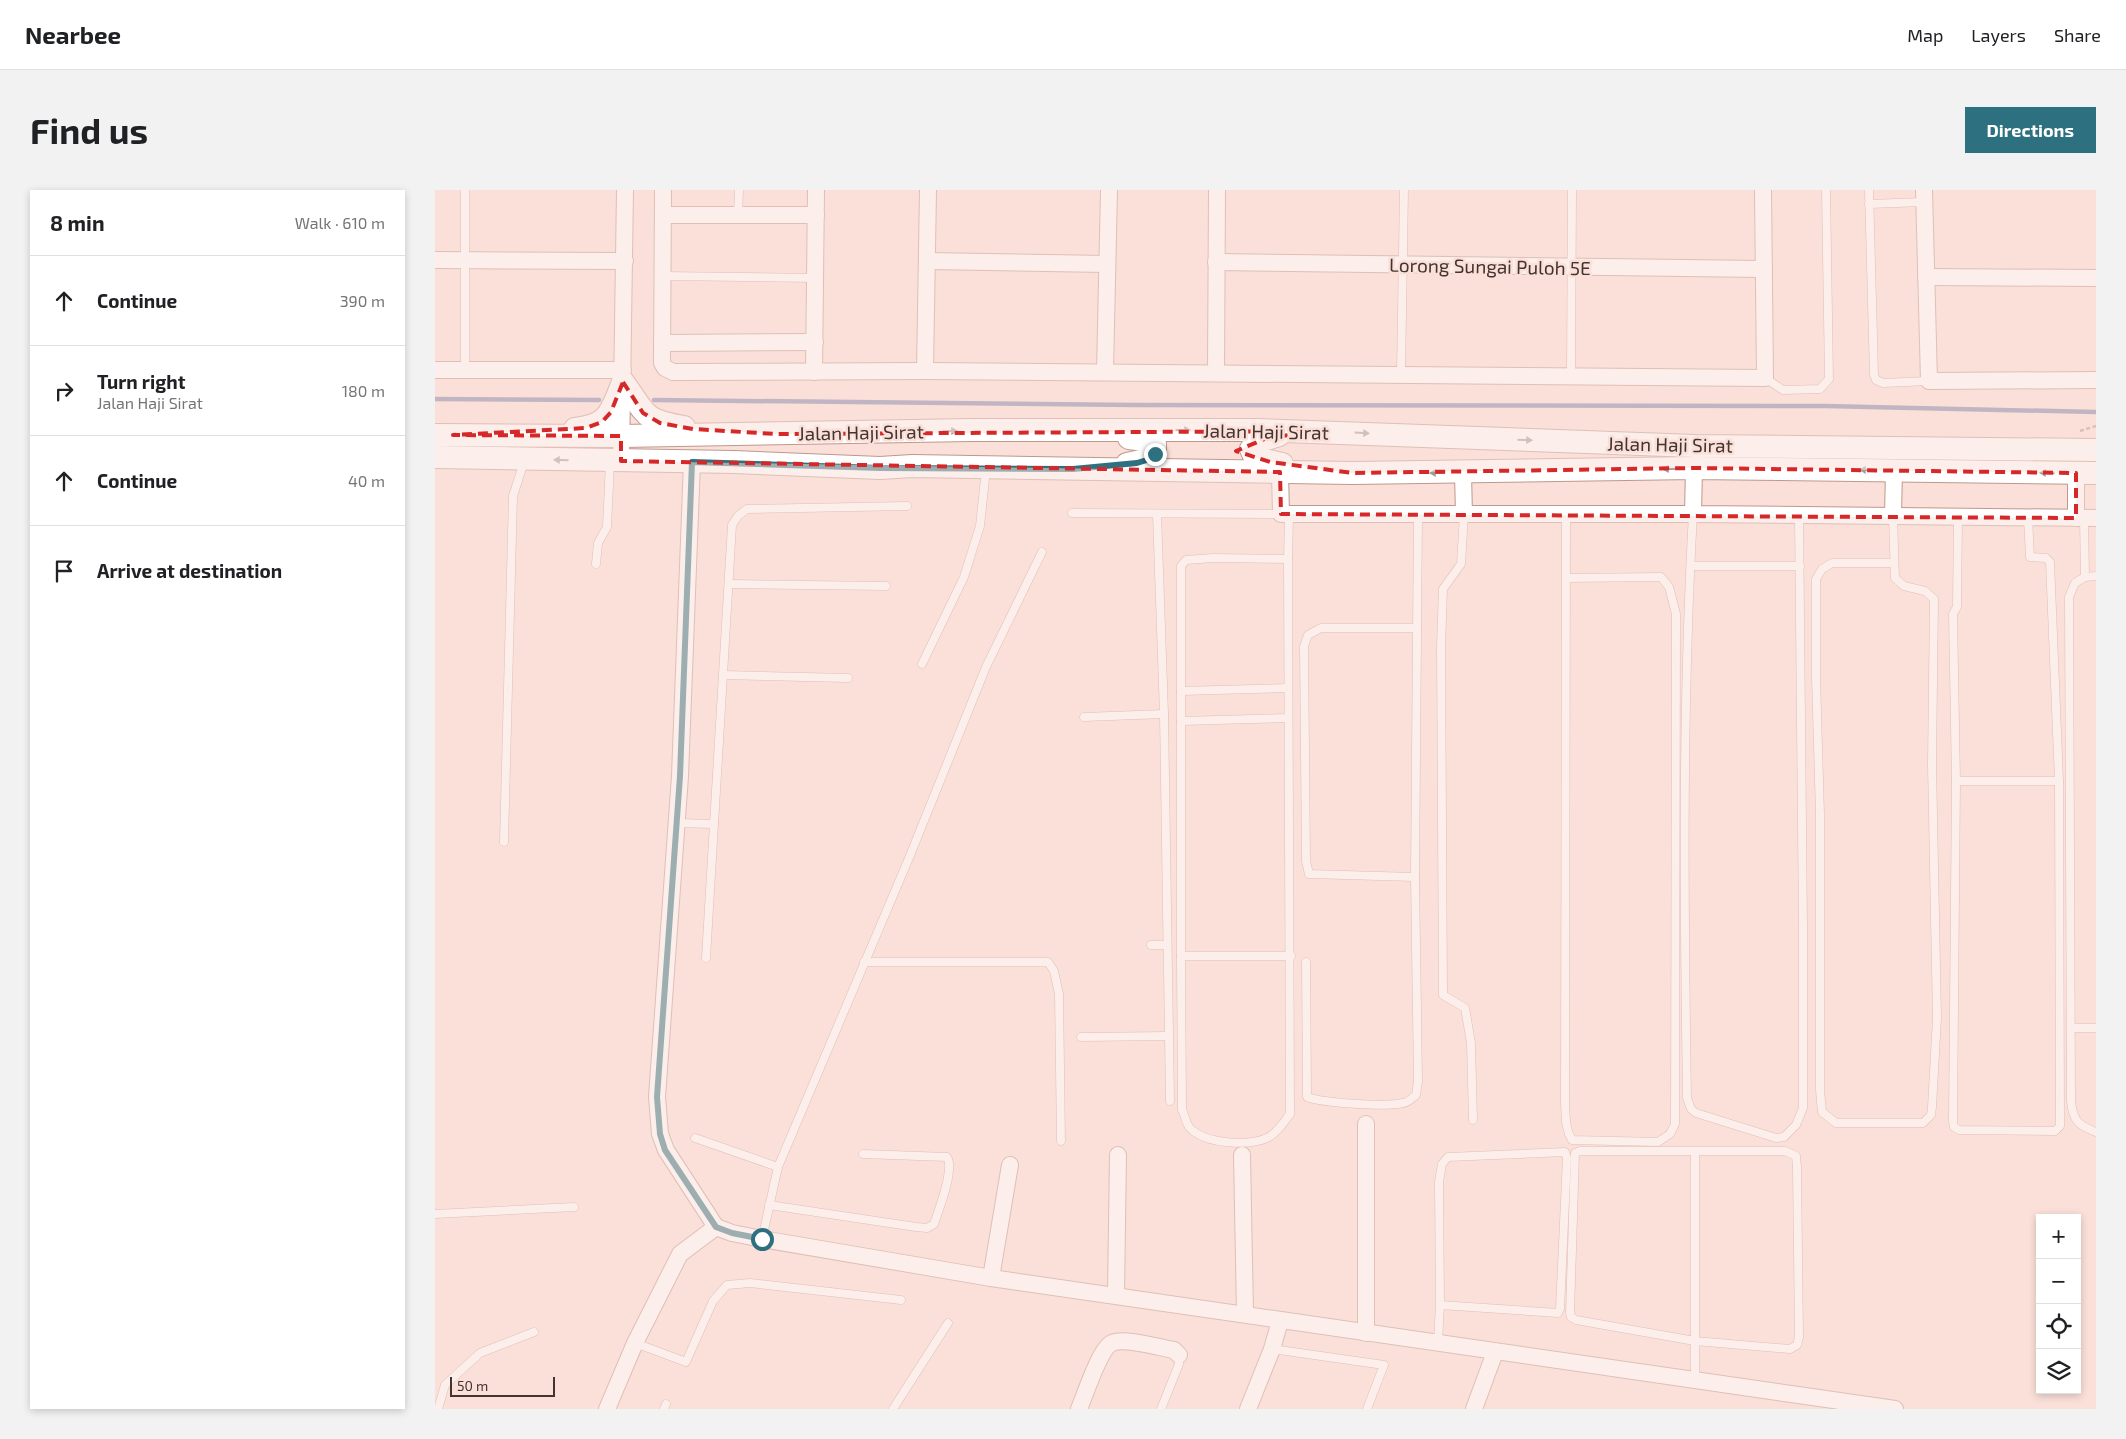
<!DOCTYPE html>
<meta charset="utf-8">
<style>
:root{--surface:#fff;--page:#f2f2f2;--text:#202124;--muted:#757577;--line:#e0e0e0;--accent:#2d7181}
body{margin:0;font-family:"Exo 2",sans-serif;background:var(--page);color:var(--text)}
.controls{position:absolute;right:15px;bottom:15px;display:grid;overflow:hidden;border-radius:0px;box-shadow:0 2px 8px #0003}
.controls button{width:45px;height:45px;display:grid;place-items:center;padding:0;border:0;border-bottom:1px solid var(--line);background:var(--surface);color:var(--text);font:25px sans-serif}
.scale{position:absolute;left:15px;bottom:12px;width:105px;box-sizing:border-box;padding-left:5px;border:2px solid #44342f;border-top:0;font-size:14px;line-height:18px;white-space:nowrap;color:#44342f;-webkit-text-stroke:4px #fae0d9;paint-order:stroke}
.stop{position:absolute;width:15px;height:15px;margin:-11px;border:4px solid #2d7181;border-radius:50%;background:#fff}
.stop.end{background:#2d7181;border-color:#fff;box-shadow:0 1px 5px #0008}
.list{margin:0;padding:0;list-style:none}
h2{display:flex;justify-content:space-between;align-items:center;height:65px;margin:0;padding:0 20px;font-size:21px}
h2 small{font-size:16px;font-weight:400;color:var(--muted)}
.list li{display:grid;grid-template-columns:32px 1fr auto;gap:15px;align-items:center;box-sizing:border-box;height:90px;padding:0 20px;border-top:1px solid var(--line)}
.list b{display:block;font-size:19px;white-space:nowrap}
.list p{margin:0;font-size:16px;white-space:nowrap;color:var(--muted)}
.list em{font-size:16px;font-style:normal;color:var(--muted)}
.icon{flex:none;width:28px;height:28px;fill:none;stroke:currentColor;stroke-width:2;stroke-linecap:round;stroke-linejoin:round}
.map{position:relative;flex:none;width:1661px;height:1219px;overflow:hidden;border-radius:0px}
header{display:flex;align-items:center;gap:30px;box-sizing:border-box;height:70px;padding:0 25px;background:var(--surface);border-bottom:1px solid var(--line)}
header strong{font-size:24px}
nav{display:flex;gap:28px;margin-inline-start:auto;font-size:18px}
.intro{display:flex;align-items:center;justify-content:space-between;box-sizing:border-box;height:120px;padding:0 30px}
h1{margin:0;font-size:35px}
.button{padding:12px 22px;border-radius:0px;background:var(--accent);color:#fff;font-size:18px;font-weight:700}
main{display:flex;gap:30px;padding:0 30px}
aside{flex:1;background:var(--surface);border-radius:0px;box-shadow:0 2px 8px #0003}
.map>svg:first-child{display:block}
.lines{fill:none;stroke-linecap:round;stroke-linejoin:round}
.stream{stroke:#7e81a8;stroke-width:4.5}
.lane-casing{stroke:#bf988d;stroke-width:9}
.street-casing{stroke:#bf988d;stroke-width:18}
.secondary-casing{stroke:#bf988d;stroke-width:24}
.path{stroke:#af9993;stroke-width:2.5;stroke-dasharray:4 2.5;stroke-linecap:butt}
.lane{stroke:#fff;stroke-width:8}
.street{stroke:#fff;stroke-width:16}
.secondary{stroke:#fff;stroke-width:22}
.oneway{fill:#a29a97}
.route{stroke:#2d7181;stroke-width:6}
.marked{fill:none;stroke:#d62828;stroke-width:4;stroke-dasharray:10 6;stroke-linejoin:round}
.labels{text-anchor:middle;dominant-baseline:central;stroke-width:5;stroke-linejoin:round;paint-order:stroke}
.street-label{font-size:19px;fill:#44342f;stroke:#fae0d9}
</style>
<header>
<strong>Nearbee</strong>
<nav><a>Map</a><a>Layers</a><a>Share</a></nav>
</header>
<div class="intro"><h1>Find us</h1><a class="button">Directions</a></div>
<main>
<aside>
<h2>8 min<small>Walk · 610 m</small></h2>
<ul class="list">
<li><svg class="icon" aria-label="ahead" viewBox="0 0 24 24"><path d="M12 20V5M6 11l6-6 6 6"/></svg><div><b>Continue</b></div><em>390 m</em></li>
<li><svg class="icon" aria-label="right" viewBox="0 0 24 24"><path d="M7 20v-9h11M14 6l5 5-5 5"/></svg><div><b>Turn right</b><p>Jalan Haji Sirat</p></div><em>180 m</em></li>
<li><svg class="icon" aria-label="ahead" viewBox="0 0 24 24"><path d="M12 20V5M6 11l6-6 6 6"/></svg><div><b>Continue</b></div><em>40 m</em></li>
<li><svg class="icon" aria-label="arrive" viewBox="0 0 24 24"><path d="M6 21V4h12l-3 4 3 4H6"/></svg><div><b>Arrive at destination</b></div></li>
</ul>
</aside>
<div class="map">
<svg width="1661" height="1219" viewBox="0 0 1661 1219">
<rect width="100%" height="100%" fill="#fae0d9"/>
<g class="lines">
<g class="stream">
<polyline points="0,209 164,210"/>
<polyline points="219,210 700,215 1390,216 1661,222"/>
</g>
<g class="lane-casing">
<g id="lane">
<polyline points="1434,0 1439,185 1441,190 1448,193 1494,191"/>
<polyline points="1434,14 1489,12"/>
<polyline points="303,25 304,0"/>
<polyline points="227,86 380,88"/>
<polyline points="30,180 30,0"/>
<polyline points="966,185 969,0"/>
<polyline points="1136,186 1137,0"/>
<polyline points="1330,188 1348,200 1385,199 1394,189 1391,0"/>
<polyline points="637,323 846,324"/>
<polyline points="722,324 729,524 735,911"/>
<path d="M 1131,324 L 1130,914 C 1131,927 1130,939 1137,950 L 1223,952 L 1235,944 L 1240,934 L 1241,424 L 1234,397 L 1226,387 L 1131,388"/>
<path d="M 1258,324 C 1247,518 1249,713 1252,908 L 1256,919 L 1261,923 L 1341,948 L 1349,947 L 1361,935 L 1368,918 L 1368,739 L 1364,325"/>
<polyline points="1029,325 1026,374 1008,399 1006,456 1008,805 1030,818 1036,853 1038,930"/>
<polyline points="1458,326 1460,388 1469,396 1490,401 1499,409 1497,574 1502,828 1497,917 1496,925 1488,933 1401,933 1387,922 1385,900 1385,625 1381,487 1381,389 1387,379 1397,373 1459,373"/>
<polyline points="1523,327 1522,417 1518,424 1521,591 1518,931 1519,937 1524,940 1620,941 1625,936 1624,591 1615,372 1611,368 1595,367 1593,328"/>
<path d="M 1649,328 L 1650,387 L 1640,393 L 1634,407 L 1636,911 C 1638,931 1643,935 1661,942"/>
<path d="M 778,368 L 853,369 L 855,924 C 849,932 843,942 834,947 C 815,957 770,954 755,938 C 751,934 750,925 747,920 L 746,766 L 746,376 L 751,370 Z"/>
<polyline points="853,369 854,325"/>
<polyline points="161,374 163,353 172,337 175,273"/>
<polyline points="1256,376 1365,376"/>
<polyline points="1650,387 1661,386"/>
<polyline points="294,394 451,396"/>
<polyline points="487,474 529,387 545,336 551,279"/>
<polyline points="288,485 413,488"/>
<polyline points="746,501 853,498"/>
<polyline points="649,527 729,524"/>
<polyline points="746,531 853,528"/>
<polyline points="1521,591 1624,591"/>
<polyline points="242,633 279,634 271,768"/>
<polyline points="279,634 297,335 303,326 312,319 472,316"/>
<polyline points="69,652 78,306 89,272"/>
<polyline points="980,687 874,684 871,671 869,456 873,445 886,438 982,438"/>
<polyline points="716,755 731,755"/>
<polyline points="746,766 856,766"/>
<polyline points="429,772 613,772 619,781 624,804 626,951"/>
<path d="M 871,772 L 872,907 C 888,913 951,917 968,913 C 973,913 977,908 981,905 L 983,891 L 980,687 L 983,325"/>
<polyline points="1637,838 1661,838"/>
<polyline points="646,847 733,846"/>
<polyline points="260,948 343,977"/>
<polyline points="1260,962 1260,1151 1141,1130 1136,1127 1135,1123 1140,963 1145,961 1350,961 1361,966 1362,977 1364,1147 1362,1155 1355,1159 1260,1151 1260,1189"/>
<path d="M 334,1015 L 481,1037 L 492,1038 L 499,1034 C 504,1019 520,979 512,967 L 428,964"/>
<polyline points="0,1024 139,1017"/>
<polyline points="327,1049 343,977 474,668 551,477 607,362"/>
<polyline points="1003,1152 1005,1115 1004,992 1007,974 1013,967 1130,962 1132,968 1125,1119 1123,1123 1005,1115"/>
<polyline points="200,1153 251,1172 278,1111 292,1095 315,1093 466,1110"/>
<polyline points="837,1159 949,1175 932,1219"/>
<polyline points="3,1219 10,1195 45,1163 99,1142"/>
<polyline points="229,1219 231,1214"/>
<polyline points="458,1219 513,1133"/>
<polyline points="726,1219 744,1174 744,1165"/>
</g>
</g>
<g class="street-casing">
<g id="street">
<polyline points="228,0 227,173 230,178 238,182 490,181 1330,188 1328,0"/>
<polyline points="1489,0 1494,191 1661,190"/>
<polyline points="228,25 381,25"/>
<polyline points="0,70 190,71"/>
<polyline points="492,71 672,74"/>
<polyline points="781,72 1329,79"/>
<polyline points="1491,87 1661,88"/>
<polyline points="227,153 380,152"/>
<polyline points="0,180 188,180"/>
<polyline points="490,181 493,0"/>
<polyline points="379,182 381,0"/>
<polyline points="670,182 674,0"/>
<polyline points="781,183 782,0"/>
<polyline points="186,271 190,0"/>
<polyline points="257,272 245,586 222,907 225,944 231,960 281,1037 297,1043 327,1049 556,1088 1460,1219"/>
<polyline points="1259,278 1258,324 1661,328"/>
<polyline points="845,282 846,324 1258,324"/>
<polyline points="1028,283 1029,325"/>
<polyline points="1641,283 1641,328"/>
<polyline points="1458,326 1459,280"/>
<polyline points="931,934 931,1143"/>
<polyline points="807,965 810,1124"/>
<polyline points="556,1088 575,975"/>
<polyline points="681,1105 683,965"/>
<polyline points="172,1219 200,1153 245,1064 281,1037"/>
<path d="M 644,1219 C 650,1205 665,1158 677,1153 C 689,1147 726,1158 739,1160 L 744,1165"/>
<polyline points="813,1219 837,1159 845,1131"/>
<polyline points="1039,1219 1060,1162"/>
</g>
</g>
<g class="secondary-casing">
<g id="secondary">
<path d="M 188,192 C 212,224 206,230 249,237"/>
<path d="M 140,239 C 175,235 176,221 188,192"/>
<polyline points="0,245 186,246 536,240 823,240 1260,256 1661,260"/>
<polyline points="844,245 822,252 816,259 820,268 847,274"/>
<polyline points="0,267 299,272 445,278 477,276 918,283 1259,278 1661,283"/>
<polyline points="692,274 715,269 720,264 720,254 710,250 694,248"/>
</g>
</g>
<polyline class="path" points="1645,241 1661,236"/>
<use href="#lane" class="lane"/>
<use href="#street" class="street"/>
<use href="#secondary" class="secondary"/>
</g>
<defs><path id="oneway-solid" d="M-6-.8H1V-3.2L6.5 0L1 3.2V.8H-6Z" transform="scale(1.25)"/></defs>
<g class="oneway">
<use href="#oneway-solid" transform="translate(748 240)"/>
<use href="#oneway-solid" transform="translate(515 241) rotate(-1)"/>
<use href="#oneway-solid" transform="translate(927 243) rotate(3)"/>
<use href="#oneway-solid" transform="translate(1090 250) rotate(2)"/>
<use href="#oneway-solid" transform="translate(126 270) rotate(-179)"/>
<use href="#oneway-solid" transform="translate(1235 279) rotate(179)"/>
<use href="#oneway-solid" transform="translate(1432 280) rotate(-179)"/>
<use href="#oneway-solid" transform="translate(1002 283) rotate(180)"/>
<use href="#oneway-solid" transform="translate(1612 283) rotate(-179)"/>
</g>
<g class="lines">
<polyline class="route" points="327,1049 297,1043 281,1037 230,960 225,944 222,907 245,586 257,272 445,278 638,279 702,273 715,269 720,264"/>
</g>
<path d="M0 0H1661V1219H0ZM 188,192 L 208,223 L 225,233 L 258,239 L 341,244 L 886,241 L 832,248 L 801,261 L 835,272 L 918,283 L 1259,278 L 1641,283 L 1641,328 L 846,324 L 845,282 L 186,271 L 186,246 L 18,245 L 151,238 L 167,232 L 176,222 Z" fill="#fae0d9" fill-opacity=".55" fill-rule="evenodd"/>
<path class="marked" d="M 188,192 L 208,223 L 225,233 L 258,239 L 341,244 L 886,241 L 832,248 L 801,261 L 835,272 L 918,283 L 1259,278 L 1641,283 L 1641,328 L 846,324 L 845,282 L 186,271 L 186,246 L 18,245 L 151,238 L 167,232 L 176,222 Z"/>
<g class="labels">
<g class="street-label">
<text transform="translate(1055 76) rotate(1)">Lorong Sungai Puloh 5E</text>
<text transform="translate(831 241) rotate(1)">Jalan Haji Sirat</text>
<text transform="translate(426 242) rotate(-1)">Jalan Haji Sirat</text>
<text transform="translate(1235 254) rotate(1)">Jalan Haji Sirat</text>
</g>
</g>
</svg>
<div class="controls">
<button>+</button>
<button>−</button>
<button><svg class="icon" aria-label="locate" viewBox="0 0 24 24"><circle cx="12" cy="12" r="6"/><path d="M12 2v4M12 18v4M2 12h4M18 12h4"/></svg></button>
<button><svg class="icon" aria-label="layers" viewBox="0 0 24 24"><path d="M12 4l9 5-9 5-9-5zM3 14l9 5 9-5"/></svg></button>
</div>
<div class="scale">50 m</div>
<div class="stop" style="left:327px;top:1049px"></div>
<div class="stop end" style="left:720px;top:264px"></div>
</div>
</main>
